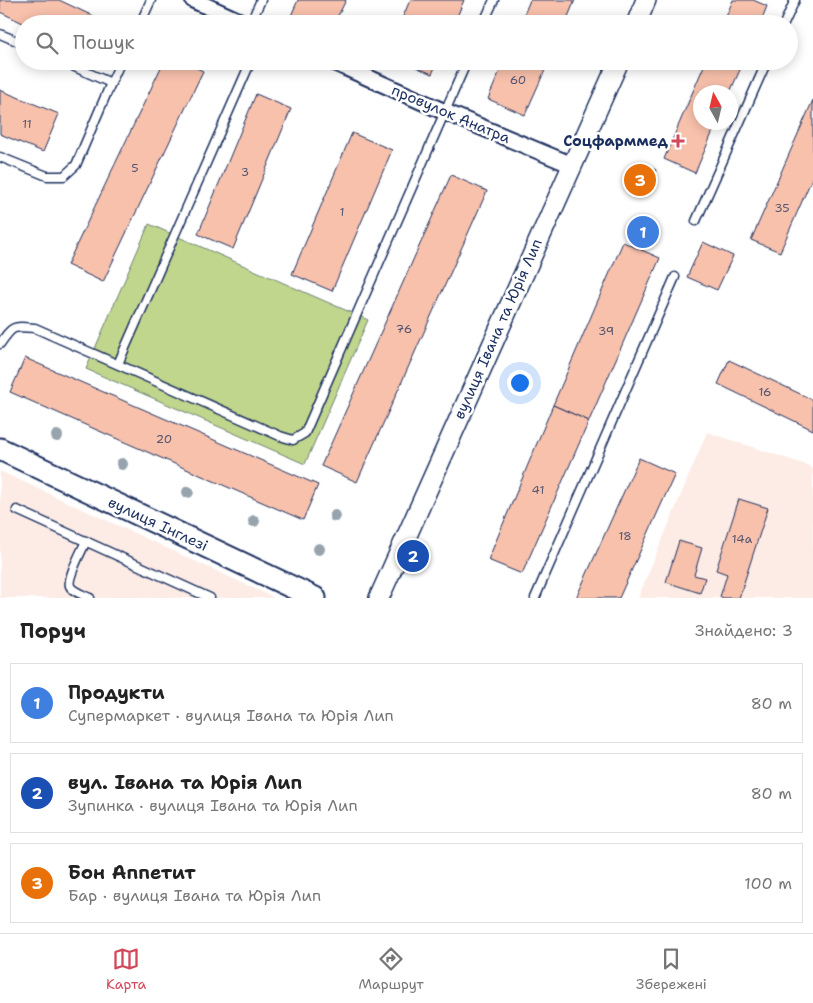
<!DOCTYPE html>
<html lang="uk">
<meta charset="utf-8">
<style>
:root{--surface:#fff;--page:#f2f2f2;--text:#222;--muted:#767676;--line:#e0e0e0;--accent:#d1495b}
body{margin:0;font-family:"Shantell Sans",sans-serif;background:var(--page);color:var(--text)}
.compass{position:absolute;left:693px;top:85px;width:45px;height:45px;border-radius:50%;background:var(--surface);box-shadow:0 2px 12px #0003;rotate:352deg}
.you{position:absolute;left:519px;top:382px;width:18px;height:18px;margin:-12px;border:4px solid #fff;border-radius:50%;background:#1a73e8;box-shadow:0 0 0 8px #1a73e833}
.badge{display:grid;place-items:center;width:32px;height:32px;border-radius:50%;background:var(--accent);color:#fff;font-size:16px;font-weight:700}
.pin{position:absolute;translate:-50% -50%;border:2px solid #fff;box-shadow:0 1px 5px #0006}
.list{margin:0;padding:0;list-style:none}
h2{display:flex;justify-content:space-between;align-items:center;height:65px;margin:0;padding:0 20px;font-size:21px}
h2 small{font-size:16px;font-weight:400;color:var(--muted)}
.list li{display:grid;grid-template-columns:32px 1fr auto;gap:15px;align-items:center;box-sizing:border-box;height:80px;margin:0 10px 10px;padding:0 10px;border:1px solid var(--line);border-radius:0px}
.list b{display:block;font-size:19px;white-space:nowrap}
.list p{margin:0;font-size:16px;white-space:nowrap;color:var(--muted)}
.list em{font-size:16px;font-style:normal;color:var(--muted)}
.icon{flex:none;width:28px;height:28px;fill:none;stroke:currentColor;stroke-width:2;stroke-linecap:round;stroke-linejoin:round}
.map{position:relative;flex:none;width:813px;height:598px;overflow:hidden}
.search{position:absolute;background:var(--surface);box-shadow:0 2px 12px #0003;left:15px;right:15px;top:15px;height:55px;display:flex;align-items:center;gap:12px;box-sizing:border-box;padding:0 18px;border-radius:28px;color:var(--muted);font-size:19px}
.sheet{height:335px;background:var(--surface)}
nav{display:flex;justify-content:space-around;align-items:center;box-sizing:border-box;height:70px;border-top:1px solid var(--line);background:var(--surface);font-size:14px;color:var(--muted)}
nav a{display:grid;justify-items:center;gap:2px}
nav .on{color:var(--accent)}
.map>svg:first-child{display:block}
.built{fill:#fdece6}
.green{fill:#c0d68c;stroke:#6e8275}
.building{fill:#f8c1ac;stroke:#1b2f5e}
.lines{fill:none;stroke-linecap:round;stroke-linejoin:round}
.service-casing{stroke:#1b2f5e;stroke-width:11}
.minor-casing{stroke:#1b2f5e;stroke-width:19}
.tertiary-casing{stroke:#1b2f5e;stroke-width:22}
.secondary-casing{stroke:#1b2f5e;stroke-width:25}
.service{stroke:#fff;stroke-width:8}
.minor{stroke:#fff;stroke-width:15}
.tertiary{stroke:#fff;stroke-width:19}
.secondary{stroke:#fff;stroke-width:21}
.tree{fill:#98a4ad}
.poi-dot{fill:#d1495b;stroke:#fff;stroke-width:2}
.labels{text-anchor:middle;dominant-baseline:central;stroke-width:5;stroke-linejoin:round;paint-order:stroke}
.number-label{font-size:12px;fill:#525472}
.street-label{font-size:15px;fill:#1b2f5e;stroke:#fff}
.poi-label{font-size:15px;font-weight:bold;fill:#1b2f5e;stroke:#fff;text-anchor:end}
</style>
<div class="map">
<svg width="813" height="598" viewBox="0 0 813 598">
<rect width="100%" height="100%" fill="#fff"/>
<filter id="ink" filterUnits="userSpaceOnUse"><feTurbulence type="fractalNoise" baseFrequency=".02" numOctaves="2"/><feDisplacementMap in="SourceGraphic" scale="10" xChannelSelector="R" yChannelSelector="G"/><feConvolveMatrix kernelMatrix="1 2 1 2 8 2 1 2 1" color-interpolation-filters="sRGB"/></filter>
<g filter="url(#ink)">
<g class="built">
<polygon points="707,432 807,465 813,469 813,598 638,598"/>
<polygon points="0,471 275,598 0,598"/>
</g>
<polygon class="green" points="149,224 368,320 305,464 86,369"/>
<g class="building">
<polygon points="0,0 59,0 110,24 25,24 0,12"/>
<polygon points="298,0 346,0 334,24 301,24 290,18"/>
<polygon points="410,0 464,0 454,24 400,24"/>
<polygon points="530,0 575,0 565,24 520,24"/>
<polygon points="733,0 753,0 767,6 760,24 723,24"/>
<polygon points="164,61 182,61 203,71 103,282 67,265"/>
<polygon points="402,61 438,61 432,74"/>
<polygon points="504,61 549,61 525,115 488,99"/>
<polygon points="706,61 744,61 730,92 700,92 700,122 717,122 695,173 664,159"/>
<polygon points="0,90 59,114 43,152 0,134"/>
<polygon points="256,94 291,109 233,249 198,234"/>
<polygon points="813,100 813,176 780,252 751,240"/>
<polygon points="352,133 392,150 332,291 292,274"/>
<polygon points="635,162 656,170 645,194 625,186"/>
<polygon points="451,175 487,191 357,482 321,466"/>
<polygon points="623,242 660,258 589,421 553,405"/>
<polygon points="703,242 733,256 717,290 687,277"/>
<polygon points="25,358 318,485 303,520 10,392"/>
<polygon points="729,360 813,400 813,430 718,384"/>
<polygon points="553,405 589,421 522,574 488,560"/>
<polygon points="639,458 675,474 619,598 576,598"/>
<polygon points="739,499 768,508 739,598 724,598 720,597 727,574 716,570"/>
<polygon points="679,541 702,548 694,575 705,578 700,593 666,582"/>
</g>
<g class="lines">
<g class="service-casing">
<g id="service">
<polyline points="140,24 151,0"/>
<polyline points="250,24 261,0"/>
<polyline points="483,24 494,0"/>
<polyline points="784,24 795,0"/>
<polyline points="0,34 24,44"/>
<polyline points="61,61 111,83"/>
<polyline points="0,157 47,176 64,176 76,165 111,83 121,61"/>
<polyline points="696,221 767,61"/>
<path d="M 0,344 C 13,325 13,326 35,328 L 280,436 L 293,440 L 305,433 L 467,61"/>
<polyline points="118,364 251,61"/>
<polyline points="17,510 210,598"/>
<path d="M 86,541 C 82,550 67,578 70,586 C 73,592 84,595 90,598"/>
<polyline points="535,598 675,277"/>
</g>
</g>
<g class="minor-casing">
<g id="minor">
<polyline points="193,0 246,24"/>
<polyline points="331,61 445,112 572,165"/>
</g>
</g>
<g class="tertiary-casing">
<g id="tertiary">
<polyline points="636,24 646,0"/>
<polyline points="379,598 619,61"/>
</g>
</g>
<g class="secondary-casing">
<polyline id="secondary" points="0,449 315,598"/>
</g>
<use href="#service" class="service"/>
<use href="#minor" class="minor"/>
<use href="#tertiary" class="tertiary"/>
<use href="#secondary" class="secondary"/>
</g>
<g class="tree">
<circle cx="57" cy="436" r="6"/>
<circle cx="122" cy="464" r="6"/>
<circle cx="188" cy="492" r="6"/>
<circle cx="335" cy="516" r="6"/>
<circle cx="254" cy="521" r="6"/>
<circle cx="319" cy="549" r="6"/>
</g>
</g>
<path class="poi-dot" d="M675.5 133.5h5v5h5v5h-5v5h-5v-5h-5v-5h5z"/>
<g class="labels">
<g class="number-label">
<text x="518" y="80">60</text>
<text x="27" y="124">11</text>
<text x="135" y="168">5</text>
<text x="245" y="172">3</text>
<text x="782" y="208">35</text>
<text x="342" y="212">1</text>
<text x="404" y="329">76</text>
<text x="606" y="331">39</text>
<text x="765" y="392">16</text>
<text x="164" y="439">20</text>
<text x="538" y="490">41</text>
<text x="625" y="536">18</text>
<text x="742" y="539">14а</text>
</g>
<g class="street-label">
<text transform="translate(451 114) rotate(23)">провулок Анатра</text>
<text transform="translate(498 329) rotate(-66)">вулиця Івана та Юрія Лип</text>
<text transform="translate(158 524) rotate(25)">вулиця Інглезі</text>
</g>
<g class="poi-label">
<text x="668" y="141">Соцфарммед</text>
</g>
</g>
</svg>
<svg class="compass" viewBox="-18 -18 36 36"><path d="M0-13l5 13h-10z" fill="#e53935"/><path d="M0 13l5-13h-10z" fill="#767676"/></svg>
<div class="you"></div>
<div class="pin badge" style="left:643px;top:232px;background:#3f7fe0">1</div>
<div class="pin badge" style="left:413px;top:556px;background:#1a4fb4">2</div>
<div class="pin badge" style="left:640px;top:180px;background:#e8710a">3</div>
<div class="search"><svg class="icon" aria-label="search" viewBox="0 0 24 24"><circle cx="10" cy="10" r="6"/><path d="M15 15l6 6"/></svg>Пошук</div>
</div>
<section class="sheet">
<h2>Поруч<small>Знайдено: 3</small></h2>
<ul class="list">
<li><span class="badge" style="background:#3f7fe0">1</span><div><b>Продукти</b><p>Супермаркет · вулиця Івана та Юрія Лип</p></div><em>80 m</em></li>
<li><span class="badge" style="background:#1a4fb4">2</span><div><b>вул. Івана та Юрія Лип</b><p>Зупинка · вулиця Івана та Юрія Лип</p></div><em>80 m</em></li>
<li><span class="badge" style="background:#e8710a">3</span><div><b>Бон Аппетит</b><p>Бар · вулиця Івана та Юрія Лип</p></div><em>100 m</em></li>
</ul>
</section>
<nav>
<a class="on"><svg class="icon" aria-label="map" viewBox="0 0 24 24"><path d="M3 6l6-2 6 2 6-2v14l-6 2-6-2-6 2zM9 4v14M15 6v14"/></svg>Карта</a>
<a><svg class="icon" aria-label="directions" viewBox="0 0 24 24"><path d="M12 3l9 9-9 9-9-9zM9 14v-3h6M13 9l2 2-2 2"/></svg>Маршрут</a>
<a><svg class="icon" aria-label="saved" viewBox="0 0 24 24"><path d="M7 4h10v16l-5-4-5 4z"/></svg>Збережені</a>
</nav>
